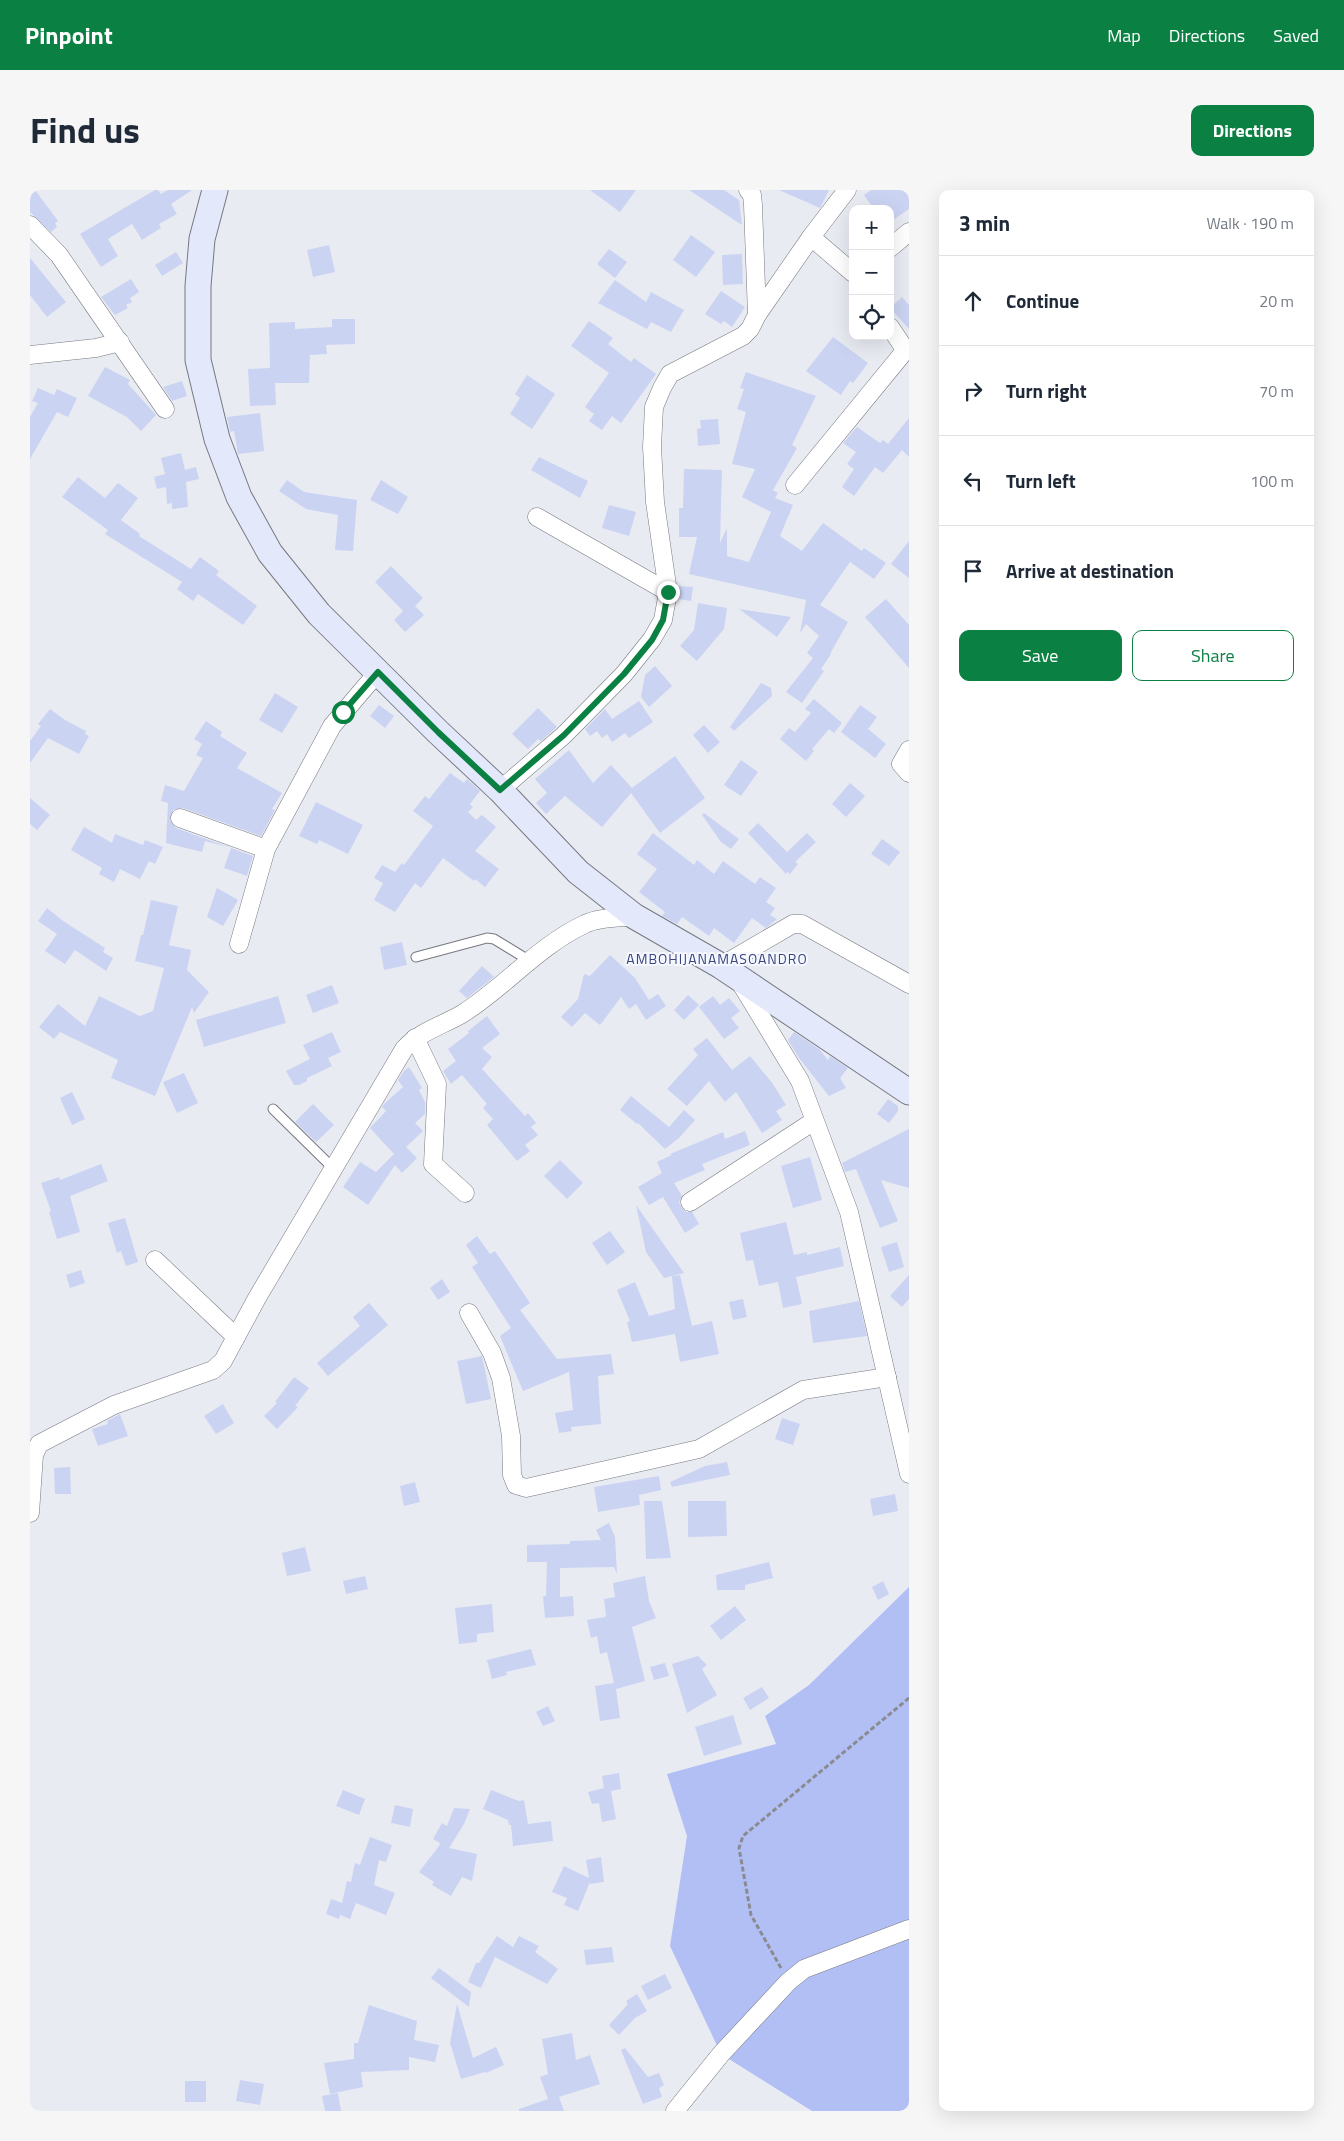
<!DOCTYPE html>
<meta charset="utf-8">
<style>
:root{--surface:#fff;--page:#f6f6f7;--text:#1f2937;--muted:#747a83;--line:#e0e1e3;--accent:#0b8043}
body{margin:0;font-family:"Titillium Web",sans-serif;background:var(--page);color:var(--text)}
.controls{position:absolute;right:15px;top:15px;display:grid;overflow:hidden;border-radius:10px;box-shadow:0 5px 20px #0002}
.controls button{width:45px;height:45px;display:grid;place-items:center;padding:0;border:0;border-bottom:1px solid var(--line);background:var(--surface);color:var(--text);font:25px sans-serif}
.stop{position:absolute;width:15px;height:15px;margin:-11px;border:4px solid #0b8043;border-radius:50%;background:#fff}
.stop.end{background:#0b8043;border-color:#fff;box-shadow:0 1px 5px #0008}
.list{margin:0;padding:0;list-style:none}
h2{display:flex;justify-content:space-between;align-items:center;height:65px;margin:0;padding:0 20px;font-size:21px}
h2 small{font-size:16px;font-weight:400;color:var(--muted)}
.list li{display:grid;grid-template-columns:32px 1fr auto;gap:15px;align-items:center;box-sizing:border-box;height:90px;padding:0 20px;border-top:1px solid var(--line)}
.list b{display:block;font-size:19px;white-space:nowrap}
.list em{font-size:16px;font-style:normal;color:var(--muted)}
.actions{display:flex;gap:10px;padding:15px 20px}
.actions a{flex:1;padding:11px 0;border:1px solid var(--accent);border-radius:10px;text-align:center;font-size:18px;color:var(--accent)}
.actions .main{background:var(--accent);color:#fff}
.icon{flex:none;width:28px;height:28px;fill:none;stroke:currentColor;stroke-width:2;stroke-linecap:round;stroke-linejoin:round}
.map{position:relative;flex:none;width:879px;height:1921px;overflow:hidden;border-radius:10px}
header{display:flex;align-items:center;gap:30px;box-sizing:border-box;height:70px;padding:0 25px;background:var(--accent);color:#fff}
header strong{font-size:24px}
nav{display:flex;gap:28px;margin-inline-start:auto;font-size:18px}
.intro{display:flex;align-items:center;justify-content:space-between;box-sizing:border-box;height:120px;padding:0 30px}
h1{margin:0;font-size:35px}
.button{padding:12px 22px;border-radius:10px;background:var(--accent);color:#fff;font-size:18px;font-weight:700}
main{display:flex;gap:30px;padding:0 30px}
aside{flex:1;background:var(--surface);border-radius:10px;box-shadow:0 5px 20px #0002}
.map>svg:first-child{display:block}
.green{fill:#b2bff5}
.building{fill:#cbd3f2}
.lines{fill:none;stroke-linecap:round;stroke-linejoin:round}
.lane-casing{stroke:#777980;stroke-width:11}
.street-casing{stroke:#777980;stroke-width:19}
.secondary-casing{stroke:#777980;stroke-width:27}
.path{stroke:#8a8b91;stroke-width:3;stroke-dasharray:5 2.5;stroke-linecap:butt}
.lane{stroke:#fff;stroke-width:9}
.street{stroke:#fff;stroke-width:18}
.secondary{stroke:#e3e8fb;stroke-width:25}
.route{stroke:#0b8043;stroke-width:6}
.labels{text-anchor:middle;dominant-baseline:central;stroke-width:4;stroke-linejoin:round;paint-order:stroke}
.neighbourhood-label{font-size:14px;letter-spacing:1px;fill:#3b4681;stroke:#f6f8ff}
</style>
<header>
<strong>Pinpoint</strong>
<nav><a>Map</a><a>Directions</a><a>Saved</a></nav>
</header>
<div class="intro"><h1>Find us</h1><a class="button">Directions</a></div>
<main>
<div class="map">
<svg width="879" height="1921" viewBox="0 0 879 1921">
<rect width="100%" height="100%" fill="#e9ebf3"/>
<polygon class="green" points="879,1397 879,1921 782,1921 691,1864 640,1756 657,1646 637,1584 746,1554 735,1526 779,1495"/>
<g class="building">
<polygon points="0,0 5,0 28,31 25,33 27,37 21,42 0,22"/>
<polygon points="125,0 128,0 131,4 138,0 162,0 141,14 147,24 129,34 131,38 112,50 102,34 78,49 88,66 71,77 50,44"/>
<polygon points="560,0 606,0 590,22"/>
<polygon points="659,0 694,0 709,10 712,35"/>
<polygon points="749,0 799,0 790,18"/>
<polygon points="841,0 879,0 879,19 860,32 860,19 844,19 834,5"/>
<polygon points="661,45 685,62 666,87 643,70"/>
<polygon points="299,55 305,82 283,87 277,60"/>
<polygon points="579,59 597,72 585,88 567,74"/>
<polygon points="146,62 153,73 132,86 125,75"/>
<polygon points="712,64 713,94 693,95 692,65"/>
<polygon points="0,68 36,112 17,127 0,105"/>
<polygon points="101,89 109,102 100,108 102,112 96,115 98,118 85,125 71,107"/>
<polygon points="585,90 616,112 621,102 654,120 641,142 621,132 617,139 568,113"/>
<polygon points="691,101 715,117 702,137 694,131 691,134 675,124"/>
<polygon points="872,107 879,115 879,139 860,118"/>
<polygon points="302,129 325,129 325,154 296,155 297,164 280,165 279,193 245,193 246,215 220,216 218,179 240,178 239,133 265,132 265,139 302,137"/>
<polygon points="559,131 583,148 578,154 601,172 604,168 626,184 591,233 582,226 572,240 559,231 564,224 555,217 579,183 541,156"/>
<polygon points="803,147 838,173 823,193 820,191 811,205 776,181"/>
<polygon points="75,177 100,190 98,194 126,225 111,241 97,227 58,206"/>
<polygon points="716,182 786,206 762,255 767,258 743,300 748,303 745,308 763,315 750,346 772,361 793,333 832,361 834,358 856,373 844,389 820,372 790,415 818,432 800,464 801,464 791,479 794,481 772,513 756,502 783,468 777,463 789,446 776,434 770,443 776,410 659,384 667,347 649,347 649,318 653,318 654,279 692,280 690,353 697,338 697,366 719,372 741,322 712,307 725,279 702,274 716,222 707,219 714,199 710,198"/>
<polygon points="497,185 525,204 502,239 480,224 490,208 485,204"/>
<polygon points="152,191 157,206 142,211 133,197"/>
<polygon points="8,198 24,205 27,199 47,208 38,227 27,222 0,269 0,227 8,213 2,211"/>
<polygon points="230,223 234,261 208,264 204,241 200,242 197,227"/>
<polygon points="879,228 879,267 872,260 853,283 845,277 824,306 812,297 824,279 817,274 826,262 813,253 827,237 850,253 853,250 858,254"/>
<polygon points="688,229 690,254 668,256 667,239 671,238 670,230"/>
<polygon points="151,263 155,280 166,277 169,289 156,292 158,317 142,319 142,313 137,314 136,297 127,299 124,287 135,284 131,268"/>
<polygon points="509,267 558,291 550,308 501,280"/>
<polygon points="48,287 75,308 88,293 108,308 91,330 110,344 109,346 161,379 170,367 189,381 186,385 227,416 213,435 168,404 163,411 147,399 152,392 75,344 78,340 32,307"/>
<polygon points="257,290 274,302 327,310 323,361 305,360 308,325 276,319 249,301"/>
<polygon points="351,290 378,307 368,324 340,310"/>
<polygon points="579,315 606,322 599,346 572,338"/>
<polygon points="879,351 879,388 861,374"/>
<polygon points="361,376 393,408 385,416 394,425 375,442 364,430 373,421 345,392"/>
<polygon points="648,396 663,397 661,411 648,409"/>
<polygon points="856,409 879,435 879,478 835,427"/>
<polygon points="668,413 697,418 694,439 667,471 650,456 664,440"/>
<polygon points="709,419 761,427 747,447"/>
<polygon points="625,476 642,496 619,517 611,507 615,485"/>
<polygon points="731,493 741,498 742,506 704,541 700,537"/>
<polygon points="245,503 268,517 252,543 229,530"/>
<polygon points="784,509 812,533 804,543 799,539 782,559 784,561 776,571 750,549 759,538 765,542 781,523 775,519"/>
<polygon points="609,511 623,532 599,548 595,543 582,552 577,544 572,548 567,541 560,546 555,539 575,519 582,529"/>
<polygon points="349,515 364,526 355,538 340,526"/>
<polygon points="830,515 847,527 838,539 856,554 845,568 811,542"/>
<polygon points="508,518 527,537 511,551 508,549 498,559 482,544"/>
<polygon points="20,519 35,530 56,541 55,544 59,546 49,564 18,548 0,573 0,551 11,536 8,534"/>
<polygon points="176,531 192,542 190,546 217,563 207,578 252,603 242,619 245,620 231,646 153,618 143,620 140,630 146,638 223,666 217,686 194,678 201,658 175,651 172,662 136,653 138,613 131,611 135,595 154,601 173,568 166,565 172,554 164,549"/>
<polygon points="674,535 690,552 678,563 663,545"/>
<polygon points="539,560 563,593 581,575 602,598 645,566 675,608 630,643 601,603 572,637 535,606 516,624 506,613 517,603 505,589"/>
<polygon points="711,570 728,582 711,606 694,595"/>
<polygon points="420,583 434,593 437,589 450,601 440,614 443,617 438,622 446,630 452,625 466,637 445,661 469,679 455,697 445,689 444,691 413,668 391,698 385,693 365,722 344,710 353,693 344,688 352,675 365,682 372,673 374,675 403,636 383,621 395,606 399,609"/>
<polygon points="820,593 835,606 816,627 802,614"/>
<polygon points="0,608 20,625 7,640 0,634"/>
<polygon points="286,612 333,635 318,664 289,650 287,654 269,646"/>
<polygon points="674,623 709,649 701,659 691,652 672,625"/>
<polygon points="728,633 757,662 777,643 786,652 765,672 768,674 760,684 757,682 756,684 718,643"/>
<polygon points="54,637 82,653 85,644 113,655 115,650 133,657 125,674 119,671 110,689 90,679 84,692 69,684 72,678 41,660"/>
<polygon points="623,643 664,675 667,670 684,684 693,671 725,694 730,687 746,698 736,712 745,718 740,725 747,729 736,738 722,728 704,753 684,738 679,746 652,727 647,734 632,726 635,722 609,702 627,679 607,664"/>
<polygon points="852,649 870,662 859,676 841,664"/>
<polygon points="187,698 208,710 193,736 177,727"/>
<polygon points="121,710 148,716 139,755 161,760 157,780 179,802 164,823 162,817 125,906 81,888 88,870 30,842 24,849 9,837 28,814 55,836 69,806 110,826 123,821 134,778 105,771 111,745 113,745"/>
<polygon points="17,718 33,731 75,758 73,762 83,768 76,781 45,760 35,774 15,761 27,744 8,731"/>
<polygon points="372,752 377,775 354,780 350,757"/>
<polygon points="580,765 605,788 619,810 628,804 636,816 616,830 606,814 599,819 591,807 570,835 555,823 542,837 531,827 548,809 554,784 560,786"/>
<polygon points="452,776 464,787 437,808 429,801"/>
<polygon points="302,795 309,813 283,823 276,805"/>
<polygon points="658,805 669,815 654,830 644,820"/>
<polygon points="248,806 256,833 174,857 166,830"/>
<polygon points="683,806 690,815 699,808 710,821 701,828 709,838 694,849 669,817"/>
<polygon points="457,826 470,844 452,858 462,867 452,879 495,926 498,923 506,933 501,937 508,945 495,955 500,961 487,971 457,935 463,929 453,918 457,914 432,885 421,894 413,881 426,871 418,859 439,843 438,841"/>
<polygon points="302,842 311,862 298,868 302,876 277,888 277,891 269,895 264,895 256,881 280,869 273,855"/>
<polygon points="764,842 789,859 798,870 800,866 818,878 810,888 816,898 799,906 769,868 758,850"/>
<polygon points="677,848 702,880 720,866 743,894 756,915 746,921 752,930 732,943 706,902 695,912 679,891 657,916 637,899 668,865 663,859"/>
<polygon points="379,877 392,898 389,900 395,912 395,924 385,933 393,941 376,957 387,968 372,983 365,975 338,1015 313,997 330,972 346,982 364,964 340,938 356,921 352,917 355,913 373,897 368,890 374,881"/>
<polygon points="154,883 168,913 147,923 133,892"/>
<polygon points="42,902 55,929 42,935 30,908"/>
<polygon points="601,906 639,937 654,920 665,930 649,948 635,959 608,933 607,934 590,920"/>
<polygon points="858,909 868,916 868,921 859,933 847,924"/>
<polygon points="283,914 304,935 286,952 265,932"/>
<polygon points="879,939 879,998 851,990 868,1031 850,1038 826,979 815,982 812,973"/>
<polygon points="715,941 720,955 672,974 675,980 644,993 652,1006 649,1012 651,1017 656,1022 662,1022 669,1034 655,1043 633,1007 619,1015 608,997 632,983 627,972 642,965 640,964 693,942 695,949"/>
<polygon points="780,967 792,1010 763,1018 751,976"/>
<polygon points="530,970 553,993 537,1009 514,986"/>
<polygon points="71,974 78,991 40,1006 50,1042 27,1049 19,1022 21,1021 11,993 29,987 30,990"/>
<polygon points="606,1015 654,1083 634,1088 616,1062"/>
<polygon points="95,1028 108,1072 96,1076 91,1061 87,1063 78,1033"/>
<polygon points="756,1032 764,1065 777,1062 777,1065 810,1057 814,1076 766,1087 772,1114 753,1118 748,1092 729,1096 723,1070 716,1071 710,1043"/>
<polygon points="580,1041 595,1062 577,1075 562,1053"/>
<polygon points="447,1046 460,1064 465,1061 500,1113 490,1120 527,1169 581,1164 584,1184 568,1186 571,1234 541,1237 542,1241 529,1243 525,1223 543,1220 539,1182 493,1201 470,1146 481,1138 442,1077 448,1073 436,1055"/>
<polygon points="867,1052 874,1077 859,1082 851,1057"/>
<polygon points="51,1080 55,1093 40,1098 36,1085"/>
<polygon points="650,1085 662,1136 682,1131 689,1164 650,1172 645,1144 602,1152 597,1132 600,1131 587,1100 605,1092 619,1126 631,1123 645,1119 642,1086"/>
<polygon points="879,1085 879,1109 872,1117 860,1106"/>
<polygon points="412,1089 420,1102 408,1110 400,1098"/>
<polygon points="713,1109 717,1127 703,1130 699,1112"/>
<polygon points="829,1111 837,1146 783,1153 779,1121"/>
<polygon points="339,1113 358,1135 298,1186 287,1173 330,1136 323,1127"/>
<polygon points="452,1166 461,1209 436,1214 427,1171"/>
<polygon points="264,1187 279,1198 265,1216 268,1217 247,1239 234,1226 247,1213 245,1212"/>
<polygon points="193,1214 204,1233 186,1244 174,1226"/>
<polygon points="90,1224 98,1246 68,1256 62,1239 78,1234 77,1231"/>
<polygon points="752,1228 770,1234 763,1255 745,1249"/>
<polygon points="697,1272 700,1285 642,1297 640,1292 675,1276"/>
<polygon points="40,1277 41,1304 25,1304 24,1278"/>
<polygon points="629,1286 631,1300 609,1305 610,1315 568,1322 564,1297"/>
<polygon points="385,1292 390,1312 374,1316 370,1296"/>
<polygon points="865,1304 868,1321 843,1326 840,1309"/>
<polygon points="614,1311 632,1311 641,1368 616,1369"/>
<polygon points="658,1311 696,1311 697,1346 658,1347"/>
<polygon points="579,1333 585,1347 587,1384 584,1377 530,1378 530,1407 543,1406 544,1426 515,1428 513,1406 516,1406 517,1372 497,1372 497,1355 540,1354 540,1351 571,1350 566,1340"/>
<polygon points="275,1357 281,1381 257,1386 252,1363"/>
<polygon points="739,1372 743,1388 715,1395 715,1400 687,1400 686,1385"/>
<polygon points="335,1386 338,1399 316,1404 313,1391"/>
<polygon points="615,1386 619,1411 626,1428 602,1437 615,1491 586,1499 590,1528 570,1531 565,1496 584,1493 577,1462 570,1464 567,1446 561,1448 557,1430 575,1427 576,1425 574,1409 585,1407 583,1393"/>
<polygon points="853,1391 859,1404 848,1410 842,1397"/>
<polygon points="462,1414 464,1442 447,1444 447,1452 429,1454 425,1418"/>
<polygon points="705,1416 716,1430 691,1450 680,1436"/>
<polygon points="501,1459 506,1475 476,1482 477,1485 462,1489 457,1470"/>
<polygon points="668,1466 677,1475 672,1479 687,1505 657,1523 642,1474"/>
<polygon points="635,1473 639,1486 624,1490 620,1477"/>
<polygon points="732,1497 739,1508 720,1520 713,1508"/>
<polygon points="518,1516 525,1531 513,1536 506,1522"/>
<polygon points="703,1525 712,1554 674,1566 665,1537"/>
<polygon points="589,1583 591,1599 581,1601 586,1629 572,1632 569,1613 562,1614 558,1602 574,1598 572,1586"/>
<polygon points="313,1600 335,1609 329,1625 306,1616"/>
<polygon points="461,1600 489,1611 494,1610 498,1634 521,1631 523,1651 483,1656 481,1635 479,1635 478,1630 453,1619"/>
<polygon points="365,1615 383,1619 380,1637 361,1633"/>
<polygon points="424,1618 440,1619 434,1634 419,1658 447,1664 442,1691 432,1687 421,1706 402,1695 404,1692 389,1682 409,1656 410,1653 403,1649 412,1633 417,1636"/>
<polygon points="340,1647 362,1655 356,1672 349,1670 344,1695 365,1703 356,1725 326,1713 320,1729 310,1725 309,1729 296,1724 301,1709 312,1713 317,1691 321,1692 325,1673 330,1675"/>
<polygon points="571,1667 574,1692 560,1694 560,1692 548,1721 534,1715 537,1708 522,1702 534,1676 559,1688 556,1670"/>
<polygon points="467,1746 483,1757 489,1746 509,1756 505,1762 528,1779 517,1794 465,1767 451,1798 438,1792 446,1773 449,1773"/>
<polygon points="582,1757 584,1772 556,1775 554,1760"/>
<polygon points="409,1778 441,1802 439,1817 401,1788"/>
<polygon points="635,1784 642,1798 618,1810 611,1796"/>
<polygon points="607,1804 617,1821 605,1828 589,1845 579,1835 598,1814 596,1811"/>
<polygon points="427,1814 443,1868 466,1857 474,1875 456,1883 455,1882 431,1889 420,1853"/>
<polygon points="339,1815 387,1831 384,1850 409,1855 405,1872 379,1867 379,1880 331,1882 333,1897 300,1904 294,1873 324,1869 324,1853 328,1853"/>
<polygon points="542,1843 546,1870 560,1865 570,1894 529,1907 534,1921 489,1921 489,1919 518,1909 510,1887 518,1884 512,1849"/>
<polygon points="595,1858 618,1887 629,1883 634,1895 629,1898 632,1907 613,1914 591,1860"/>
<polygon points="210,1890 234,1894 230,1915 206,1911"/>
<rect x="155" y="1891" width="21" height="21"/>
<polygon points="308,1903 311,1921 295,1921 292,1906"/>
</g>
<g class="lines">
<g class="lane-casing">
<g id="lane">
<polyline points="386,767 457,748 464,749 500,771"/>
<polyline points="243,919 304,979"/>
</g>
</g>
<g class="street-casing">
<g id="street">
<polyline points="718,0 722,5 723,15 727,125"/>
<polyline points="0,35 29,65 135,219"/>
<polyline points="781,47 823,83"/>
<polyline points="860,58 879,42"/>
<polyline points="0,165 66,158 90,152"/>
<polyline points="765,295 874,162 874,158 860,137"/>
<polyline points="507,327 638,402"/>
<polyline points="879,560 871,574 879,583"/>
<polyline points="470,600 534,545 594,484 622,449 633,430 638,402 625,312 622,257 624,217 632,198 640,184 713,146 720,139 727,125 781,47 817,0"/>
<polyline points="150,628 236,659"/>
<polyline points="209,754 236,659 302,536 348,482"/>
<polyline points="691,776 763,734 772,734 879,794"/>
<polyline points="710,792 770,891 819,1022 879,1284"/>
<polyline points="385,848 407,894 403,974 435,1003"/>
<polyline points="660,1012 784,931"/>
<polyline points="125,1070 206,1147"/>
<polyline points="439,1123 462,1163 471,1188 481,1246 482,1285 486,1295 496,1298 669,1259 773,1200 857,1187"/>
<path d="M 0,1323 L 4,1265 L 9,1254 L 84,1215 L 183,1180 L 193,1171 L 227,1108 L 374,859 C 391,841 411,836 432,824 C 475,797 508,756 555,734 C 569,727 588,728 604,726"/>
<polyline points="645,1921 691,1864 758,1792 774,1779 879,1739"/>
</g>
</g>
<g class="secondary-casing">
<polyline id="secondary" points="185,0 172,49 168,96 168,170 187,249 209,307 240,363 289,424 408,542 470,600 548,682 604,726 691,776 879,902"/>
</g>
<polyline class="path" points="751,1778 721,1725 709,1658 713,1646 879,1508"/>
<use href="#lane" class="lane"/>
<use href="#street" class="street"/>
<use href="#secondary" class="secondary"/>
</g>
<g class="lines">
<polyline class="route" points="313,522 348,482 408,542 470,600 534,545 594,484 622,450 633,430 638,402"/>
</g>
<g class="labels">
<g class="neighbourhood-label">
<text x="687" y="768">AMBOHIJANAMASOANDRO</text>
</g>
</g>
</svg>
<div class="controls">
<button>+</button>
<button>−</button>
<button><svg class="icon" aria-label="locate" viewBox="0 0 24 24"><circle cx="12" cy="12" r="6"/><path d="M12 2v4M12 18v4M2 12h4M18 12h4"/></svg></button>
</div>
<div class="stop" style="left:313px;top:522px"></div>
<div class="stop end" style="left:638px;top:402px"></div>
</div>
<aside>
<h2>3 min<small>Walk · 190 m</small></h2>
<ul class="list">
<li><svg class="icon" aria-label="ahead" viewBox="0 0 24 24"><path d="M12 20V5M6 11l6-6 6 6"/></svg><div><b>Continue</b></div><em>20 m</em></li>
<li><svg class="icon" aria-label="right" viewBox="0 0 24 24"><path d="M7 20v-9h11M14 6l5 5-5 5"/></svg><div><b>Turn right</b></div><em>70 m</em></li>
<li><svg class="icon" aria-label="left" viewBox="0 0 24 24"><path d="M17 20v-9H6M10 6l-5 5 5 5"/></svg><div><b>Turn left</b></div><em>100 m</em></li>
<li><svg class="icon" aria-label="arrive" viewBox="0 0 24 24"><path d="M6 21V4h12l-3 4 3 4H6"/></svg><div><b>Arrive at destination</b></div></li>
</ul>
<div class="actions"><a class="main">Save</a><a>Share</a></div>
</aside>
</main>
